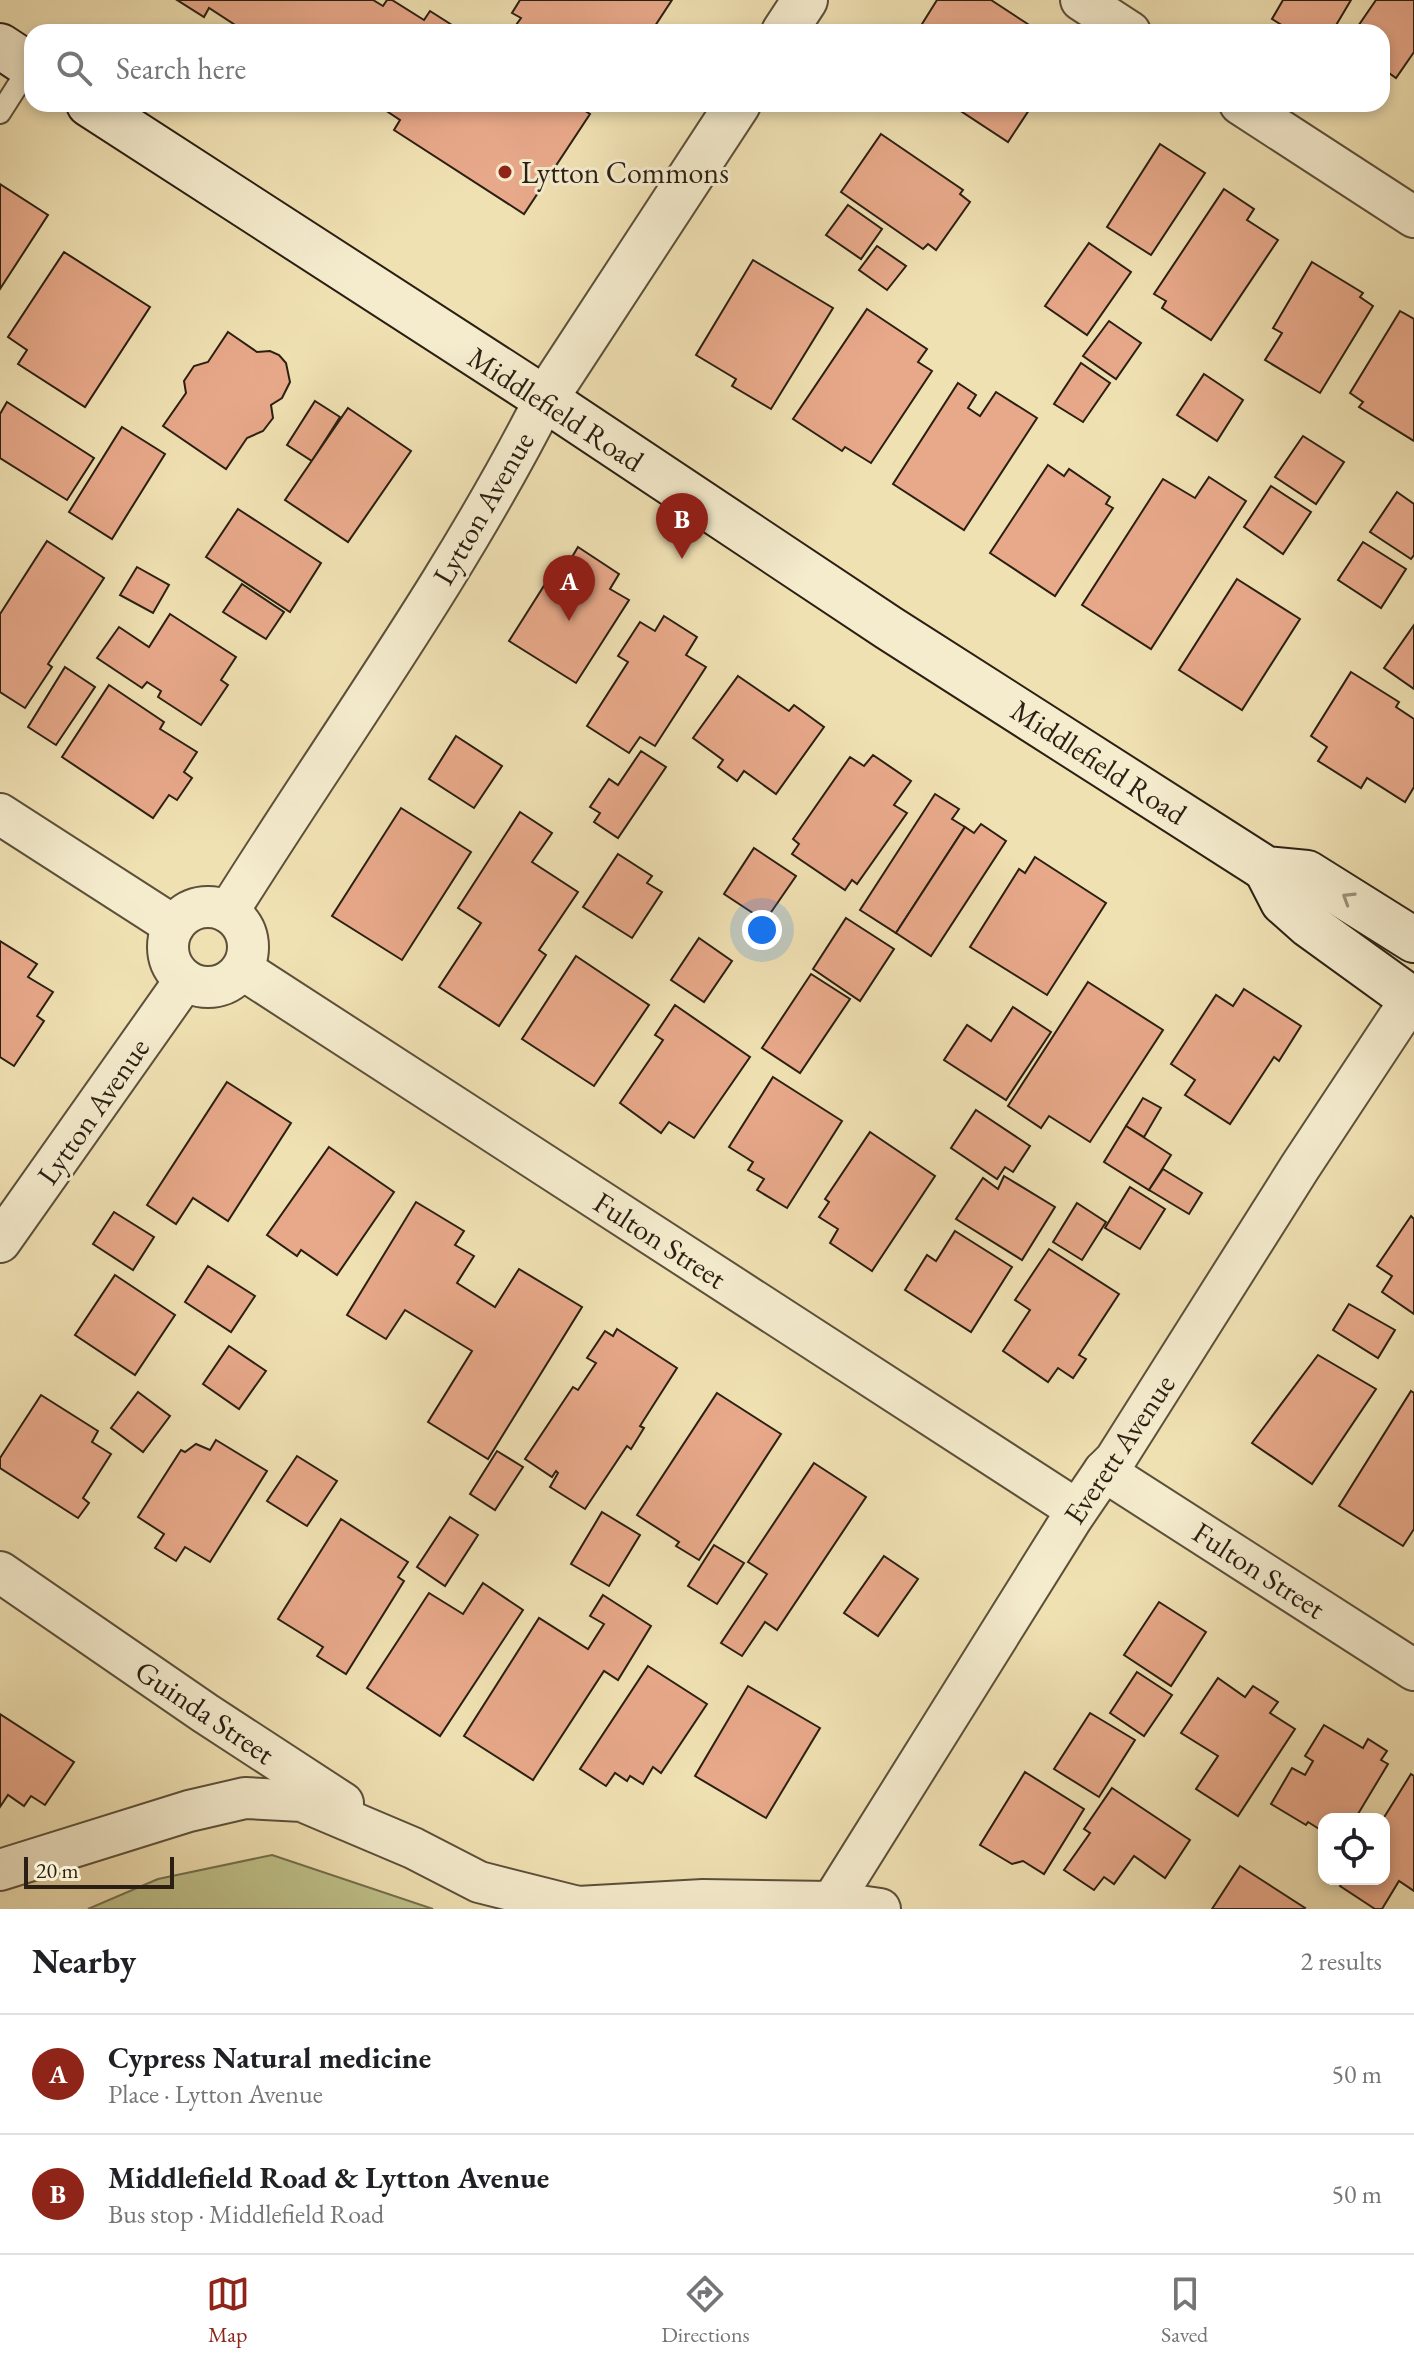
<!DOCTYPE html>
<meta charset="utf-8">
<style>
:root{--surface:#fff;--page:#f2f2f2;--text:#202124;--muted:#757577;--line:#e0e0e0;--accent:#8f2418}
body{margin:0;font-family:"EB Garamond",serif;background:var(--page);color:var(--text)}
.controls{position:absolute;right:24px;bottom:24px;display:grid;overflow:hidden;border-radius:16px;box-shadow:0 4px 12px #0003}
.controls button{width:72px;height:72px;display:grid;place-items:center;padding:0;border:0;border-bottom:2px solid var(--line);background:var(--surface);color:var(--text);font:40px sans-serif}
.scale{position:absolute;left:24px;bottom:20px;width:150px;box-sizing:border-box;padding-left:8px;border:4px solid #2a1f12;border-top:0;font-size:22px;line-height:28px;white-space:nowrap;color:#2a1f12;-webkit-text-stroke:6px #f5ecce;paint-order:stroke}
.you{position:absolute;left:762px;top:930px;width:28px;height:28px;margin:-20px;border:6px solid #fff;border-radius:50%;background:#1a73e8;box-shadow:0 0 0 12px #1a73e833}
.badge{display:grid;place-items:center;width:52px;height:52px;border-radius:50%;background:var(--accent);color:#fff;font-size:26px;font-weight:700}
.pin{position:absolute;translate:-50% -66px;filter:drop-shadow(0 2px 4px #0008)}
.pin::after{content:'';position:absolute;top:42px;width:28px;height:24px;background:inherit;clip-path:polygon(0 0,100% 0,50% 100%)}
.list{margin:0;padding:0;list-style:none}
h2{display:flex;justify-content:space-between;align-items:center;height:104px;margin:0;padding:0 32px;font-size:34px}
h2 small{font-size:26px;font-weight:400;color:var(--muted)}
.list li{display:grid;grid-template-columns:52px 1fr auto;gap:24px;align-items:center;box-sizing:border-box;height:120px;padding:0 32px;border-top:2px solid var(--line)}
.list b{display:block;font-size:30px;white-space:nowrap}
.list p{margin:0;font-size:26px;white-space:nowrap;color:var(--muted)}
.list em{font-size:26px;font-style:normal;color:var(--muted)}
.icon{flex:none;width:44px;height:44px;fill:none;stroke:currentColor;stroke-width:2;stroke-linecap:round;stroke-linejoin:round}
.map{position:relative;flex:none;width:1414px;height:1909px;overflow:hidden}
.search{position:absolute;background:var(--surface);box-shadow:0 4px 12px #0003;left:24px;right:24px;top:24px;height:88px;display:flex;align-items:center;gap:20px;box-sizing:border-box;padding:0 28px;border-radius:24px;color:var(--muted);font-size:30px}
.sheet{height:344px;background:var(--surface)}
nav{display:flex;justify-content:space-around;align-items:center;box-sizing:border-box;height:112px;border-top:2px solid var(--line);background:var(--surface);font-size:22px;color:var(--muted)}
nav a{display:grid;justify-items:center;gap:4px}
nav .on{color:var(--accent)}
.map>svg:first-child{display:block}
.green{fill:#bfc189;stroke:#74704e;stroke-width:2}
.building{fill:#e8a98a;stroke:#2a1f12;stroke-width:2}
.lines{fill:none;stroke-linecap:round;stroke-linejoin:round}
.service-casing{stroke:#5c503a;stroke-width:24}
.minor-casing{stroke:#5c503a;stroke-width:44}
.tertiary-casing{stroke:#5c503a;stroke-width:48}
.secondary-casing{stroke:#2a1f12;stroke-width:48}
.service{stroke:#f5ecce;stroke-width:20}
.minor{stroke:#f5ecce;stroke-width:40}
.tertiary{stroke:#f5ecce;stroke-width:44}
.secondary{stroke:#f5ecce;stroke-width:44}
.oneway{stroke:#9a9079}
.poi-dot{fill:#8f2418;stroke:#f5ecce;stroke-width:3}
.labels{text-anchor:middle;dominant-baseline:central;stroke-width:6;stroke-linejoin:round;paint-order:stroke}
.poi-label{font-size:30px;fill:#2a1f12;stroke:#f5ecce;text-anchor:start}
.street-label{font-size:30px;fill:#2a1f12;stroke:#f5ecce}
</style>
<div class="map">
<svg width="1414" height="1909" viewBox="0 0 1414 1909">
<rect width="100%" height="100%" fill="#f0e1b3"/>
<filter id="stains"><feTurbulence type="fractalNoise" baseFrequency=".0025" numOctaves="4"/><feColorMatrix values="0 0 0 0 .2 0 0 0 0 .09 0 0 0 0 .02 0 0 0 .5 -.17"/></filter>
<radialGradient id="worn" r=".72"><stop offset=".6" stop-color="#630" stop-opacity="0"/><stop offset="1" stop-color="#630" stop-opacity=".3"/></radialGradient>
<polygon class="green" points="272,1855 433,1909 88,1909 158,1879"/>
<g class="building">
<polygon points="177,0 373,0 383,6 387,0 392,0 424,20 430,11 463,32 246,32 209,8 204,17"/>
<polygon points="520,0 672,0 651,32 511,32 521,18 512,13"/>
<polygon points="937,0 991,0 1040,32 917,32"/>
<polygon points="1283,0 1351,0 1332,32 1293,32 1272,19"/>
<polygon points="1376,0 1414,0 1414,52 1396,78 1382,68 1382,32 1354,32"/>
<polygon points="376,104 574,104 590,114 524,214 394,130 400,120"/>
<polygon points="950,104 1033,104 1008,142"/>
<polygon points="881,134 963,190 960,194 970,202 936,250 928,244 923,249 841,192"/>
<polygon points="1160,144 1205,173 1151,255 1107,227"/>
<polygon points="0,184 48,215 0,289"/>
<polygon points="1224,189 1254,209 1247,220 1278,240 1211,340 1162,308 1166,301 1154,294"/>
<polygon points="848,205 882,229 861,259 826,235"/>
<polygon points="1089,243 1131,272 1087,335 1045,306"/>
<polygon points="877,246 906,266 887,290 859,270"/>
<polygon points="64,252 150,307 85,407 18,364 27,350 8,337"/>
<polygon points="753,260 833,308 771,409 732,386 736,379 696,355"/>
<polygon points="1312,262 1363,293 1360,297 1373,306 1320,393 1265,360 1282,333 1273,328"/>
<polygon points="867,309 927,349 918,362 932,371 871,463 845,447 842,451 793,419"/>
<polygon points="1400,311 1414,319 1414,441 1359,407 1363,402 1350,393"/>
<polygon points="1109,321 1141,343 1116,379 1083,356"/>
<polygon points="228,332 257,352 270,351 279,355 286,363 290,382 282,398 271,405 273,418 263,431 247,438 226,469 163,426 186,393 184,381 194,366 208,362"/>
<polygon points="1081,363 1110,383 1083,422 1054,404"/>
<polygon points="1204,374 1243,400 1217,441 1177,415"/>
<polygon points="958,383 976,395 968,408 980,416 996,392 1037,418 964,530 893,484"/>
<polygon points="315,401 340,417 312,461 287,445"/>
<polygon points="7,402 94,458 67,500 0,458 0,414"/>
<polygon points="348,408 411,451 348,542 285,500"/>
<polygon points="122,427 165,454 112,539 69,512"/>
<polygon points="1303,436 1344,462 1316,504 1275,477"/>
<polygon points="1048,465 1064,476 1069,469 1110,497 1106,504 1113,508 1055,596 990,553"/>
<polygon points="1209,477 1246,501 1151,649 1082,605 1163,479 1195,498"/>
<polygon points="1271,486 1311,512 1283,554 1244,527"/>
<polygon points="1397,492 1414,504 1414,555 1411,559 1370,532"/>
<polygon points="238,509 321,563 290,612 206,557"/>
<polygon points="47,541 104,578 48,664 52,667 25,708 0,692 0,614"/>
<polygon points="1363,542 1406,569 1381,608 1338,580"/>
<polygon points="578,547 619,574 610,589 629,600 576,683 509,641 559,562 566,567"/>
<polygon points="137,567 169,585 153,613 120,595"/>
<polygon points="1237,579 1300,619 1242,710 1179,670"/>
<polygon points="242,584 284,612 266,639 223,612"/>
<polygon points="170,614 236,657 221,680 228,685 201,725 158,697 161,691 147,682 142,688 97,658 119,627 149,647"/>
<polygon points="664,616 697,637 686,655 706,667 655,746 640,737 629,753 587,726 628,662 618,656 640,622 655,631"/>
<polygon points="1414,625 1414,689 1384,668"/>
<polygon points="65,667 95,687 56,745 28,727"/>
<polygon points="1351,672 1399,702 1396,707 1414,719 1414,787 1405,802 1367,778 1361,788 1318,761 1327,747 1311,736"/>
<polygon points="738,676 789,711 794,705 824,727 776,794 744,771 737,781 718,767 723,760 693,738"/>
<polygon points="109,685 164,722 160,729 197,752 184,772 192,778 177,800 169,795 153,818 62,757"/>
<polygon points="456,736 502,766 474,808 429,779"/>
<polygon points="641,751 666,767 618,838 594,822 600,813 590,807 609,779 618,785"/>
<polygon points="873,755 911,781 894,805 907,813 857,884 852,880 845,890 792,854 799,844 793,839 850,757 864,766"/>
<polygon points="935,794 959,809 952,819 965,827 896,933 860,910"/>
<polygon points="401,808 471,852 402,960 332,916"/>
<polygon points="520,812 552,833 532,862 578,892 539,950 546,955 499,1026 439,987 481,923 458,908"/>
<polygon points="981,824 1006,841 931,956 896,933 965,827 974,833"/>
<polygon points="754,848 796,876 765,921 724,894"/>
<polygon points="618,854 652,876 647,883 662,892 632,938 583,907"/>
<polygon points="1035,857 1106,903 1047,995 970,947 1019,869 1025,873"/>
<polygon points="846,918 894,949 860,1001 813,969"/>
<polygon points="699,938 732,961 704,1002 671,980"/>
<polygon points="0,941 37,964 28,977 53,992 37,1016 44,1021 14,1066 0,1057"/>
<polygon points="576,956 649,1005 594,1086 522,1039"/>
<polygon points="811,974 850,999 800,1073 762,1048"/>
<polygon points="1088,982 1163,1030 1090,1142 1049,1116 1041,1128 1008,1106"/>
<polygon points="1244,989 1301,1026 1279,1061 1274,1057 1230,1124 1185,1095 1195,1080 1171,1064 1216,995 1233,1006"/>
<polygon points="675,1005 750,1057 694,1138 669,1122 661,1133 620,1103 663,1040 655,1035"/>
<polygon points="1013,1007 1051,1032 1006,1100 944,1060 967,1025 991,1041"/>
<polygon points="773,1077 842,1121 787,1208 757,1190 764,1179 748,1170 753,1162 729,1147"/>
<polygon points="227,1082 291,1123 228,1221 193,1198 176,1224 147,1205"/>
<polygon points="1143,1098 1161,1108 1144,1137 1126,1126"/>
<polygon points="976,1110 1030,1146 1013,1172 1005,1167 997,1179 951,1148"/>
<polygon points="1126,1126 1171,1155 1149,1190 1104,1162"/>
<polygon points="870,1132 935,1176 872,1271 830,1243 838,1229 819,1217 829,1202 825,1199"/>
<polygon points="329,1147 394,1192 337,1275 301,1250 297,1256 267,1235"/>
<polygon points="1163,1169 1202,1193 1189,1214 1149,1190"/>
<polygon points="1004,1176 1055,1207 1022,1260 956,1219 983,1178 998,1189"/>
<polygon points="1130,1187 1165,1209 1140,1249 1105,1228"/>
<polygon points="416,1202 464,1231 455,1245 474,1256 457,1283 495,1307 519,1269 582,1307 488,1459 428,1422 472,1351 405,1310 386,1339 347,1315"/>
<polygon points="1077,1203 1106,1222 1082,1260 1053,1242"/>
<polygon points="114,1212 154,1237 133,1270 93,1244"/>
<polygon points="1411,1216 1414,1219 1414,1314 1382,1292 1392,1276 1377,1266"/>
<polygon points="955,1231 1012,1267 971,1332 905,1290 927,1255 936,1261"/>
<polygon points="1049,1249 1119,1294 1079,1355 1086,1359 1073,1378 1058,1368 1048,1382 1003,1351 1030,1310 1015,1300"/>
<polygon points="208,1266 255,1296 231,1332 185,1302"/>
<polygon points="115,1275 175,1315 135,1375 75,1335"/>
<polygon points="1349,1304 1395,1330 1378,1358 1333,1330"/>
<polygon points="617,1329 677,1368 640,1426 644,1428 631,1449 627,1446 585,1509 550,1487 558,1473 556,1471 552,1477 525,1459 573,1387 578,1390 596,1363 587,1358 605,1331 613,1336"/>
<polygon points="229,1346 266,1371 239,1409 203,1384"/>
<polygon points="1318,1355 1376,1389 1312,1484 1252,1443"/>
<polygon points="1411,1391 1414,1393 1414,1529 1403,1546 1339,1506"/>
<polygon points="138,1392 170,1416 143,1452 111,1428"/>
<polygon points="717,1393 781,1434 699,1560 676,1546 679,1542 637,1515"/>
<polygon points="41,1395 98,1431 92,1442 111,1454 83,1498 89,1503 78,1518 0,1468 0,1458"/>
<polygon points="216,1440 267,1471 210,1562 185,1547 176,1561 155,1548 164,1534 138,1517 181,1450 185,1452 196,1444 210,1450"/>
<polygon points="497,1451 523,1467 495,1510 470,1494"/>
<polygon points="297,1456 337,1481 307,1526 267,1501"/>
<polygon points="814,1463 866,1497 777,1630 765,1622 742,1656 721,1643 767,1574 748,1562"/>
<polygon points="602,1512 640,1535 609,1586 571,1564"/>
<polygon points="450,1517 478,1535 445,1586 417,1567"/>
<polygon points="341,1519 408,1562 398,1577 404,1581 346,1674 317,1656 323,1647 278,1619"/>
<polygon points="714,1545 744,1563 717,1604 688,1586"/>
<polygon points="884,1556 918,1579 878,1636 844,1613"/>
<polygon points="483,1583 523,1610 440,1736 367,1688 429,1593 463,1614"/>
<polygon points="603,1595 651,1626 618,1680 604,1671 533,1780 464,1736 539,1618 588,1649 604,1624 590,1616"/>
<polygon points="1159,1602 1206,1632 1171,1686 1124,1655"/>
<polygon points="648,1666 707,1704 661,1773 653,1767 643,1784 630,1776 627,1781 615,1773 606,1786 580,1769"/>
<polygon points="1137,1672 1172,1695 1144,1736 1110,1713"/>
<polygon points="1218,1678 1245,1697 1253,1686 1278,1702 1270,1713 1295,1729 1238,1816 1196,1789 1218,1756 1181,1733"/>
<polygon points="748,1686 820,1728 766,1818 695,1776"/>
<polygon points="1090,1713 1135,1740 1099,1797 1054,1769"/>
<polygon points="0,1714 74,1762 45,1805 31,1796 24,1806 8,1795 0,1807"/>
<polygon points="1324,1725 1363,1748 1368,1739 1387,1751 1381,1760 1388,1764 1355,1819 1324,1819 1324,1832 1308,1822 1306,1825 1271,1804 1292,1768 1305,1775 1313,1761 1305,1756"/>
<polygon points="1025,1772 1084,1809 1044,1874 1023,1861 1012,1864 980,1845"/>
<polygon points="1411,1774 1414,1776 1414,1891 1399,1881 1382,1909 1375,1909 1340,1886 1345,1879 1384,1879 1383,1819"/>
<polygon points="1112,1788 1190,1840 1165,1878 1134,1856 1114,1884 1104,1877 1094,1890 1064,1870 1090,1833 1084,1829"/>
<polygon points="1240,1866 1305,1908 1304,1909 1212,1909"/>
</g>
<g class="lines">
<g class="service-casing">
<polyline id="service" points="0,113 30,66"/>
</g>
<g class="minor-casing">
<g id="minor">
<polyline points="1081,0 1130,32"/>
<polyline points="1240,104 1414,217"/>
<polyline points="0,814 174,926"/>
<circle cx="208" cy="947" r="40"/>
<path d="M 228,912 C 335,741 454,579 545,399"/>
<polyline points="242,969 1077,1510"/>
<polyline points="0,1242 185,980"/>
<polyline points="1104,1471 1414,1670"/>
<polyline points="0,1572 205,1713 343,1803"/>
<polyline points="0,1870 189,1811 245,1798 302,1801 413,1848 479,1882 578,1907 703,1900 832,1902 880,1909"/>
<polyline points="832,1902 1072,1518 1104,1471 1115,1460 1300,1167 1411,999"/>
</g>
</g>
<g class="tertiary-casing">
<g id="tertiary">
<polyline points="784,32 805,0"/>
<polyline points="545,399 738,104"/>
</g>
</g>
<g class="secondary-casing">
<g id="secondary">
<polyline points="0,46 32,67"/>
<polyline points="89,104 545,399 889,628 1266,869 1307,873 1414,940"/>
<polyline points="1266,869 1283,902 1309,925 1414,1001"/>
</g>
</g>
<use href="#service" class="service"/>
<use href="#minor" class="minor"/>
<use href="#tertiary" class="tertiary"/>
<use href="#secondary" class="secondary"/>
</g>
<defs><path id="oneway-chevron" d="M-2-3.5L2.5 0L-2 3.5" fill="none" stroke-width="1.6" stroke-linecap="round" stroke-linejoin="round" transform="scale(2)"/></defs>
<use class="oneway" href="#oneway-chevron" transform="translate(1348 898) rotate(-148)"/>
<circle class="poi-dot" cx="505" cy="172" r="8"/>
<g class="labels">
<g class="poi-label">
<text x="521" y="172">Lytton Commons</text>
</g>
<g class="street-label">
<text transform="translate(556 409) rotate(33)">Middlefield Road</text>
<text transform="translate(483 508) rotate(-60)">Lytton Avenue</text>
<text transform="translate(1099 762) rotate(33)">Middlefield Road</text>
<text transform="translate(93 1111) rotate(-55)">Lytton Avenue</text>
<text transform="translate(660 1240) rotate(33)">Fulton Street</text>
<text transform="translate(1119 1449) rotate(-56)">Everett Avenue</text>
<text transform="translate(1259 1570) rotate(33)">Fulton Street</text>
<text transform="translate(205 1712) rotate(34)">Guinda Street</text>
</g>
</g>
<rect width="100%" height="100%" filter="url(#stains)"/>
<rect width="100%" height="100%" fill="url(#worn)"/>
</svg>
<div class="controls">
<button><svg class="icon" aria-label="locate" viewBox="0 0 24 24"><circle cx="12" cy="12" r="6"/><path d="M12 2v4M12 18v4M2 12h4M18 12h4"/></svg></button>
</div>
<div class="scale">20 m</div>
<div class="you"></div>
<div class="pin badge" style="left:569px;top:621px">A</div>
<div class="pin badge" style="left:682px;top:559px">B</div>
<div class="search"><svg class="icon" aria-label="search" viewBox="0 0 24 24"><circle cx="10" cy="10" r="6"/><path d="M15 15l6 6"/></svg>Search here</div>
</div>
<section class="sheet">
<h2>Nearby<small>2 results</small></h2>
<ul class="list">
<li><span class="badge">A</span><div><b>Cypress Natural medicine</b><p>Place · Lytton Avenue</p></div><em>50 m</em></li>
<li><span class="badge">B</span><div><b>Middlefield Road &amp; Lytton Avenue</b><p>Bus stop · Middlefield Road</p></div><em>50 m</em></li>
</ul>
</section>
<nav>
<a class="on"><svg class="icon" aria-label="map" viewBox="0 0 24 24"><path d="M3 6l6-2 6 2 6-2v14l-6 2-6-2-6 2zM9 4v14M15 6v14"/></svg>Map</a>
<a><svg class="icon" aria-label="directions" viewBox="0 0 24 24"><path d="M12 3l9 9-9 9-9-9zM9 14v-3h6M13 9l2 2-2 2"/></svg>Directions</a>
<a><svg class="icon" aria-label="saved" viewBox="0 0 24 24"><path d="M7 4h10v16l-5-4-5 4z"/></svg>Saved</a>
</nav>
